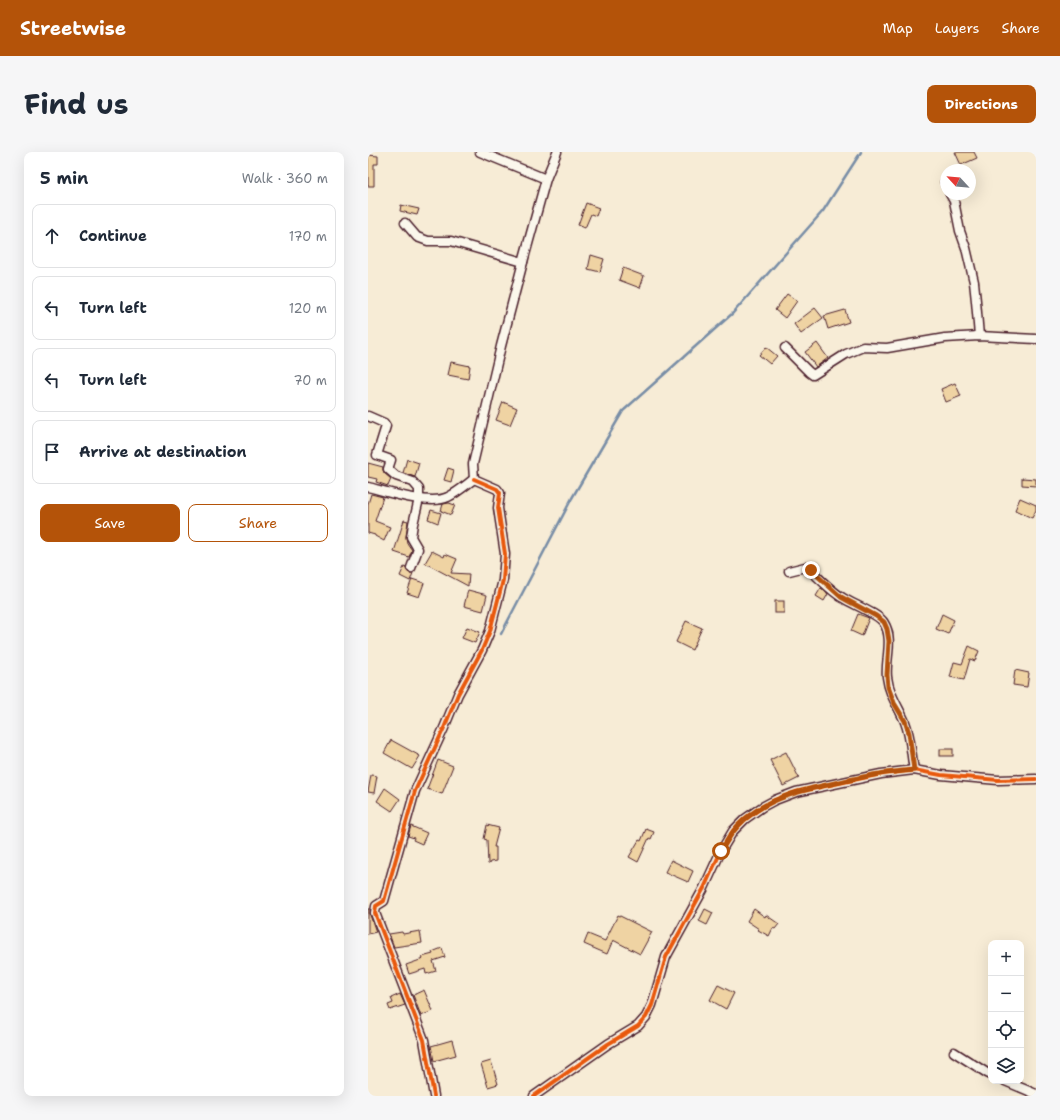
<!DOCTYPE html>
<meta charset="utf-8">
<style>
:root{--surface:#fff;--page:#f6f6f7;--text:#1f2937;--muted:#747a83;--line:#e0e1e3;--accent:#b45309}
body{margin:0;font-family:"Shantell Sans",sans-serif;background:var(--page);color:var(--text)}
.controls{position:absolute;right:12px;bottom:12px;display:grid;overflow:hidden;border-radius:8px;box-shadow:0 4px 16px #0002}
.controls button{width:36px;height:36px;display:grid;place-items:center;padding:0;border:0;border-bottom:1px solid var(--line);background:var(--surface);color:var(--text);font:20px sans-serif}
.compass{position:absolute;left:572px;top:12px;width:36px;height:36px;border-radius:50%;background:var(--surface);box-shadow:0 4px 16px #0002;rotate:296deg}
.stop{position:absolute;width:12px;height:12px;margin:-9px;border:3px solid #b45309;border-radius:50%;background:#fff}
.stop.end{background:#b45309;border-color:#fff;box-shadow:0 1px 4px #0008}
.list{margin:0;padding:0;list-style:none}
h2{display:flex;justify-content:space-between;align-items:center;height:52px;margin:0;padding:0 16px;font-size:17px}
h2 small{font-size:13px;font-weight:400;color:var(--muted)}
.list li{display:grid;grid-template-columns:26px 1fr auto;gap:12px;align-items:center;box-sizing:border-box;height:64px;margin:0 8px 8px;padding:0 8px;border:1px solid var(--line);border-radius:8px}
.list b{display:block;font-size:15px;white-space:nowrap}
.list em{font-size:13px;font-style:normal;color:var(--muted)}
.actions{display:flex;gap:8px;padding:12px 16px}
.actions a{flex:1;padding:9px 0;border:1px solid var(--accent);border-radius:8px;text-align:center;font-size:14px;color:var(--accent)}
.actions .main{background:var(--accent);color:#fff}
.icon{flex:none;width:22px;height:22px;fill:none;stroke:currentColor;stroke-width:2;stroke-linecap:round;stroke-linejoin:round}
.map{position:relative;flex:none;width:668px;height:944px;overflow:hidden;border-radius:8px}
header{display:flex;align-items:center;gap:24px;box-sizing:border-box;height:56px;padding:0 20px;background:var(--accent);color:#fff}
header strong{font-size:19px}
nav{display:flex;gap:22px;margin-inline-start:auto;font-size:14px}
.intro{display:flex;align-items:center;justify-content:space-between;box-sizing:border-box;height:96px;padding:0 24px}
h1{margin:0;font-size:28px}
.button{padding:10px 18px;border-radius:8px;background:var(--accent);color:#fff;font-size:14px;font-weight:700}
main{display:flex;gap:24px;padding:0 24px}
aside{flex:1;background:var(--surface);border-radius:8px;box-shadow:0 4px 16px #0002}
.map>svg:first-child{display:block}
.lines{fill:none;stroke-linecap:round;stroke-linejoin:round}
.stream{stroke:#788da6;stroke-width:2.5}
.building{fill:#efd3a3;stroke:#4a1f2b}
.minor-casing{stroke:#4a1f2b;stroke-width:11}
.minor{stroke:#fbf7ec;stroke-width:8}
.cycleway-casing{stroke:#fbf7ec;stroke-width:6}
.cycleway{stroke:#e8590c;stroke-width:4}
.route{stroke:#b45309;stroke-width:5}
</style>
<header>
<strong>Streetwise</strong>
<nav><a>Map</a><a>Layers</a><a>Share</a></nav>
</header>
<div class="intro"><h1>Find us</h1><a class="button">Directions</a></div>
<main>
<aside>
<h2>5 min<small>Walk · 360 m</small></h2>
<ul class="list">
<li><svg class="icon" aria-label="ahead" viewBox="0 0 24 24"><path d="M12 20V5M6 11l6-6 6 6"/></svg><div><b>Continue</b></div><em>170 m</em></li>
<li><svg class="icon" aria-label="left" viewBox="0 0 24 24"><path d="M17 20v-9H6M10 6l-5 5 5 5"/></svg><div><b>Turn left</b></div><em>120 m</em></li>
<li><svg class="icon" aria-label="left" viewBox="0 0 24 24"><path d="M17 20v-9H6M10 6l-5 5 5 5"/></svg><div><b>Turn left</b></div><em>70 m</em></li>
<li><svg class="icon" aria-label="arrive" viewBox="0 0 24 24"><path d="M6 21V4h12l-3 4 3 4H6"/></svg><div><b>Arrive at destination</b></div></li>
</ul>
<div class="actions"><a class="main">Save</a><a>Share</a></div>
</aside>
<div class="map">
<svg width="668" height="944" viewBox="0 0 668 944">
<rect width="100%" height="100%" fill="#f7ecd6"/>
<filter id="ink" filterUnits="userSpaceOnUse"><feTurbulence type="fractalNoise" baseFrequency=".025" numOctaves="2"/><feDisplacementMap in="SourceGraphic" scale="8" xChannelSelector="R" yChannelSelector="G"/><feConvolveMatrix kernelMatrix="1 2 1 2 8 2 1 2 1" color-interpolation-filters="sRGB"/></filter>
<g filter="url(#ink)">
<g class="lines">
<polyline class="stream" points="133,482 204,346 255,259 365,161 455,59 493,0"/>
</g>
<g class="building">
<polygon points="587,0 606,0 609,6 593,13"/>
<polygon points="0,3 10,4 10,12 6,12 6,34 0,34"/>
<polygon points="218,51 231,56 228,64 223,62 217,76 210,73"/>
<polygon points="33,53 51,57 49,63 32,59"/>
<polygon points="223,103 236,107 232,120 220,117"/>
<polygon points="255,116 276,124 272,136 251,128"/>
<polygon points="419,142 429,149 417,166 407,158"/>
<polygon points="447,156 455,166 433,182 426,172"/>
<polygon points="477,158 481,170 460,177 456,164"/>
<polygon points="449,191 460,206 448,215 437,200"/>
<polygon points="398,195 409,204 402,212 391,203"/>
<polygon points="83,210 102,214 100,227 80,223"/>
<polygon points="587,231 593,244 578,250 573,237"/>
<polygon points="135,250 149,256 142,273 128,268"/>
<polygon points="39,307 51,311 47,325 35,321"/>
<polygon points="0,311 15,315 15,318 16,321 23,327 20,334 8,330 9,327 0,325"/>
<polygon points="80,316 86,318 83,330 76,328"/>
<polygon points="654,326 668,327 668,334 654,333"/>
<polygon points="3,342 15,345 7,369 22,375 16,389 7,384 7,383 0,381 0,352"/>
<polygon points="652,346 668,353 668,358 664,366 647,358"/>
<polygon points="81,351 87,353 83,363 73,359 75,352"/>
<polygon points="63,358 73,361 70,371 60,367"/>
<polygon points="36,368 40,369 38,385 39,391 44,398 41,405 26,400"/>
<polygon points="64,399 76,405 77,402 89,407 83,421 101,422 100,434 57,411"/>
<polygon points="36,415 38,416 39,419 41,421 45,421 42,429 32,424"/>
<polygon points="44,427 56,431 51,445 39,441"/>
<polygon points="453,436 460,442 456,449 448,444"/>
<polygon points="100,438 119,443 115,459 96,454"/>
<rect x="407" y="449" width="9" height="12"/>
<polygon points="490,462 501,466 494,484 483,479"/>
<polygon points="574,462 586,468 580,482 568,477"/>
<polygon points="318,469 334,476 324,498 308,490"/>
<polygon points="99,475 112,480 107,491 94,486"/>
<polygon points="601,494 611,499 607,509 602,507 596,528 582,525 586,510 594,512"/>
<polygon points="647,518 661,521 659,535 645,533"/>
<polygon points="23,588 52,604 44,617 16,601"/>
<rect x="572" y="597" width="13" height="7"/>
<polygon points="418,600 431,626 415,634 402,608"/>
<polygon points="70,608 85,614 74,642 59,637"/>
<polygon points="3,623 9,624 6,641 0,640"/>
<polygon points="17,636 32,647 24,659 9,649"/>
<polygon points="119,673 131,676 126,695 128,695 128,709 122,710 121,712 120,712 119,688 116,687"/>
<polygon points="43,674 59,681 54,692 45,688 46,686 40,684"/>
<polygon points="278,677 286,680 283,687 281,686 270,710 261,705 271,688 273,689"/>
<polygon points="303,708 325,719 320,730 297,720"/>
<polygon points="0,757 2,757 2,763 8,780 0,782"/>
<polygon points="337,757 345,761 339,773 331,769"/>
<polygon points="386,757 397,765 398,763 411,772 407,777 405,776 401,784 390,778 391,777 379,769"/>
<polygon points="250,763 284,780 272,802 245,788 239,802 216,792 220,782 237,789"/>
<polygon points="52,779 54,791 26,795 21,782 34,780 35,782"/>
<polygon points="74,796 77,805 65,809 68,819 58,822 57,817 41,822 38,813 55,807 54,805 65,802 64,800"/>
<polygon points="350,833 366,841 358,857 342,848"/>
<polygon points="56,838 65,859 53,864 45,843"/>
<polygon points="32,842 37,853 22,858 20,853 25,851 23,846"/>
<polygon points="84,888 88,903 66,909 63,894"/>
<polygon points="123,909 130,932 120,935 113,912"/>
</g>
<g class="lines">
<g class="minor-casing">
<g id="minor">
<polyline points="112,0 178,27"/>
<polyline points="577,30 578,33"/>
<polyline points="582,42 586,49 592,79 598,96 606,130 608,149 611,184"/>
<polyline points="37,71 49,85 60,89 83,89 155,110"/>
<polyline points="417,196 441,220 445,223 478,202 495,195 519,196 577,186 611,184 668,187"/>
<polyline points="0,264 16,271 18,274 9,303 23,308 20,317 28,324 45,330 51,337 51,347 45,372 43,385 50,397 43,416"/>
<polyline points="106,327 105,312 133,194 155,110 178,27 189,0"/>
<path d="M 0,335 C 20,340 62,354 80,345 C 89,341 98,333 106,327"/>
<path d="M 421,419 L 437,415 L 440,416 C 449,424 464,440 475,446 C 484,452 511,462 516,471 C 526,487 517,508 519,525 C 521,542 530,554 537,570 C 543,585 543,602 546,618"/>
<polyline points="586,900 619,921 623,923"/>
<polyline points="637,929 668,942"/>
<polyline points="66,944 56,888 7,761 8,754 16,749 47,639 76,576 90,542 114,498 122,479 135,428 137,402 130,356 132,341 129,337 106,327"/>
<polyline points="166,944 240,892 270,874 278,865 284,853 298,805 336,736 353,699 365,679 377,667 394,655 407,648 428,640 513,622 546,618 573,623 630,628 668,627"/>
</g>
</g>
<use href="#minor" class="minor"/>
<g class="cycleway-casing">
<g id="cycleway">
<polyline points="66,944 56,888 7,761 8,754 16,749 47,639 76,576 90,542 114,498 122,479 135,428 137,402 130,356 132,341 129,337 106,327"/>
<polyline points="166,944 240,892 270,874 278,865 284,853 298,805 336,736 353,699 365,679 377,667 394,655 407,648 428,640 513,622 546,618 573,623 630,628 668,627"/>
</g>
</g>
<use href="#cycleway" class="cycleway"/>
</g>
</g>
<g class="lines" filter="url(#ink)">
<path class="route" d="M 353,699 C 360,687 366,676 377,667 C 403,645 435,638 467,631 C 482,628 497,624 512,622 C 523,620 535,619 546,618 L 541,581 L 537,569 L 526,551 L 520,535 L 519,523 L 521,489 L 519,477 L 516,470 L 508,464 L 473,445 L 443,418"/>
</g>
</svg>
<div class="controls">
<button>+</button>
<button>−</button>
<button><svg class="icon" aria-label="locate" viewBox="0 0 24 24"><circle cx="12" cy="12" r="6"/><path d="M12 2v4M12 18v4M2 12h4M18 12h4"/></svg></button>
<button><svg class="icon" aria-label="layers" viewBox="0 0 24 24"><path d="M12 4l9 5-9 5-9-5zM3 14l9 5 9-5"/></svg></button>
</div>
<svg class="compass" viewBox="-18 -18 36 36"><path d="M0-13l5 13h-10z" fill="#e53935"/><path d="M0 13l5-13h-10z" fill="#747a83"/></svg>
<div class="stop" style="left:353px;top:699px"></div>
<div class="stop end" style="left:443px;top:418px"></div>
</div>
</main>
